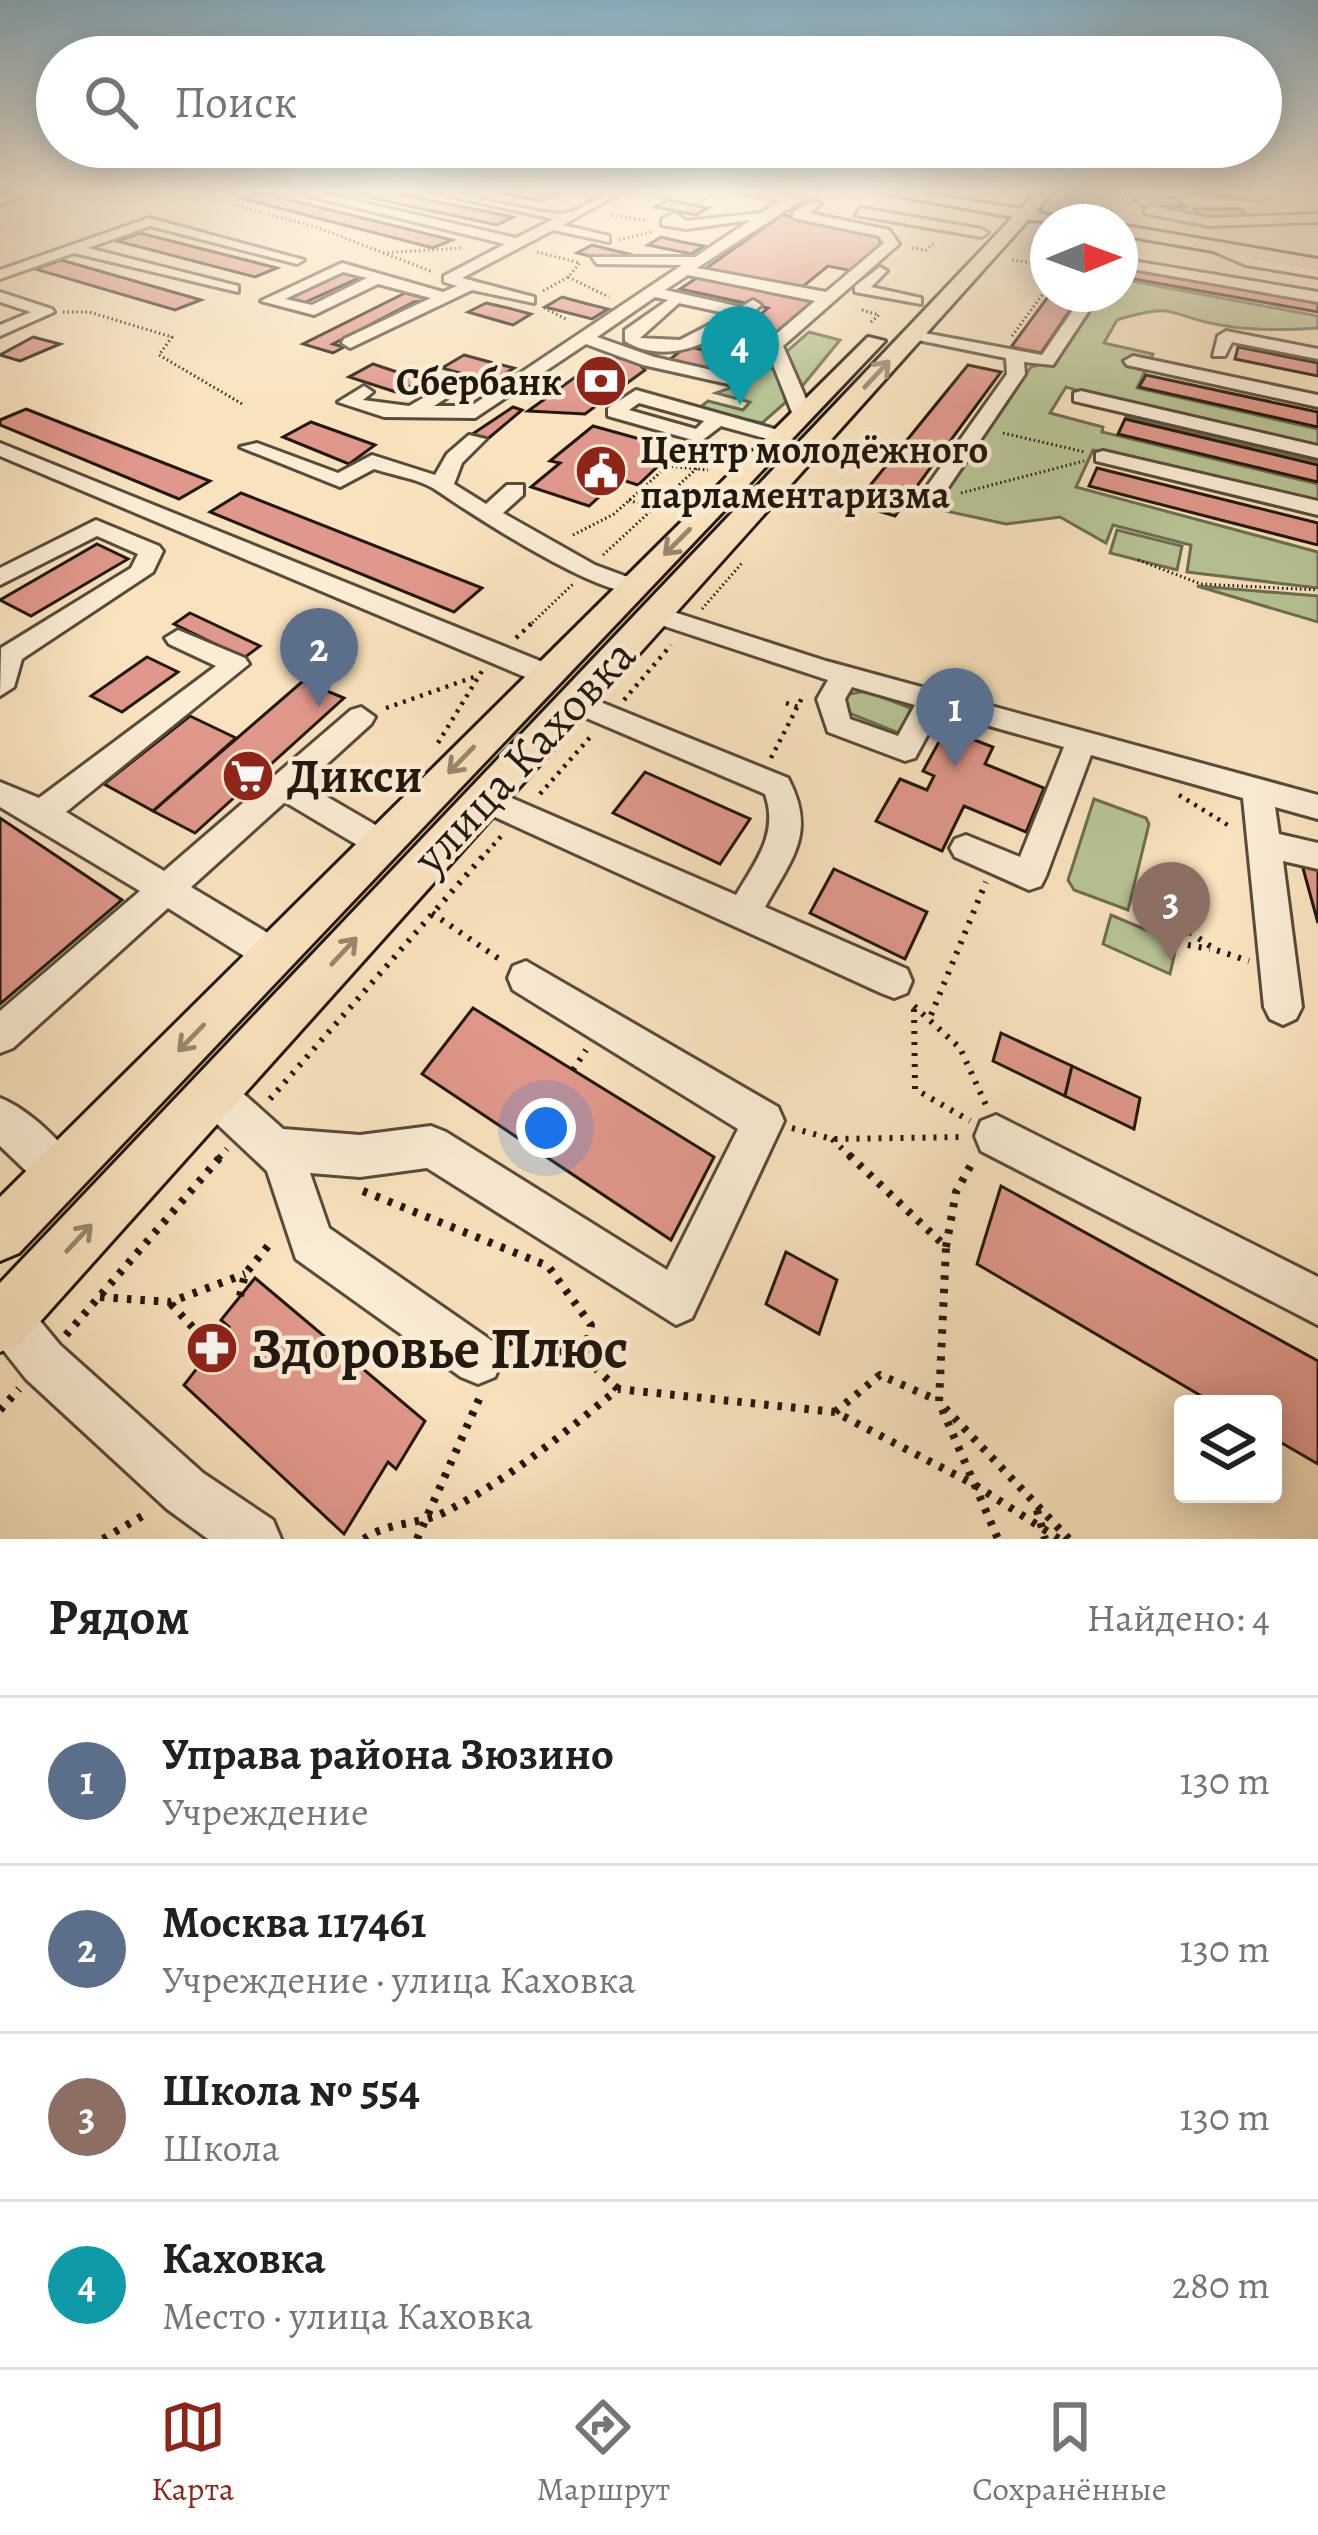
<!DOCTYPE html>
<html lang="ru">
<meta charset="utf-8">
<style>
:root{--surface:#fff;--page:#f6f6f6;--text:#202124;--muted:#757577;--line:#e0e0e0;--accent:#8f2418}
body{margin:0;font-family:Alegreya,serif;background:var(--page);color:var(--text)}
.controls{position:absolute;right:36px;bottom:36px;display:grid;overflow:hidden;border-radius:12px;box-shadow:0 6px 30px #0003}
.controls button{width:108px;height:108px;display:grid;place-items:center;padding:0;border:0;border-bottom:3px solid var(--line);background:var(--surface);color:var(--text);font:60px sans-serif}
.compass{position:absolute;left:1030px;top:204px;width:108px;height:108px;border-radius:50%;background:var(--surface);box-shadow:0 6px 30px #0003;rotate:89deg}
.you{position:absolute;left:546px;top:1128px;width:42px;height:42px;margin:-30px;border:9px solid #fff;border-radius:50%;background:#1a73e8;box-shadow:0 0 0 18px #1a73e833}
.badge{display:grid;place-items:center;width:78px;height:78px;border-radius:50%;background:var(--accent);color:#fff;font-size:39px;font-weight:700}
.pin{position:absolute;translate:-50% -99px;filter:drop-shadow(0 3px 6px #0008)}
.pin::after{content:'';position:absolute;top:63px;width:42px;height:36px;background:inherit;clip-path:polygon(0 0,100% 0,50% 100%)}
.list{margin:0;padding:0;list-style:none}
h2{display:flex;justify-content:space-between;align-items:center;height:156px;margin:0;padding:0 48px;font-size:51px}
h2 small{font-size:39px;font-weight:400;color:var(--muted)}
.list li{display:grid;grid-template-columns:78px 1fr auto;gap:36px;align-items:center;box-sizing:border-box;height:168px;padding:0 48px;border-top:3px solid var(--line)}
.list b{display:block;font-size:45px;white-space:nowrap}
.list p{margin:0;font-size:39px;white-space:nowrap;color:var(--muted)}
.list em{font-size:39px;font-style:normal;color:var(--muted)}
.icon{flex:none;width:66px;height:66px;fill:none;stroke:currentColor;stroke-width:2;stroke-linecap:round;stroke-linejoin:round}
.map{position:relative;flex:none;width:1318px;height:1539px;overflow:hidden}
.search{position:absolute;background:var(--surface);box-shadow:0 6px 30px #0003;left:36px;right:36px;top:36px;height:132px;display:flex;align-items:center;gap:30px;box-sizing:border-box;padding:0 42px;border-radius:66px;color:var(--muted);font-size:45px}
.sheet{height:828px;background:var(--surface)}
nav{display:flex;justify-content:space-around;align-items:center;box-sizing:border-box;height:168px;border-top:3px solid var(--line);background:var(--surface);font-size:33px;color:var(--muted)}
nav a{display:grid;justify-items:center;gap:6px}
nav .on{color:var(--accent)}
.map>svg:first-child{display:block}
.green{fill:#b8c595;stroke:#6c6e52;stroke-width:3}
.building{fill:#e1988c;stroke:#21180f;stroke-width:3}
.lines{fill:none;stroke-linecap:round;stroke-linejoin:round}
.minor-casing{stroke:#574b3b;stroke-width:6}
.major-casing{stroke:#21180f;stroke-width:6}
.path-far3{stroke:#21180f;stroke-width:3;stroke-dasharray:1.5 3;stroke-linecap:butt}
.path-far2{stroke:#21180f;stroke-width:4.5;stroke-dasharray:3 6;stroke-linecap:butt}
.path-far1{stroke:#21180f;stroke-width:6;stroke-dasharray:3 8;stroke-linecap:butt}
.path{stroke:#21180f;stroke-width:8;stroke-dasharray:4.5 9;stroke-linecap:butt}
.minor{fill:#fbedd5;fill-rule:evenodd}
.major{fill:#f9e3be;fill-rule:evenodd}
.oneway{stroke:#98886f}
.labels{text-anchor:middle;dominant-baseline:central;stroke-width:9;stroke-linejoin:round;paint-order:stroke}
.far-poi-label{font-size:39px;font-weight:bold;fill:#21180f;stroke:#fbedd5;text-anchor:end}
.street-label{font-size:48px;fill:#21180f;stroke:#fbedd5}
.poi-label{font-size:48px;font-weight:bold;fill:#21180f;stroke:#fbedd5;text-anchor:start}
.near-poi-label{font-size:57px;font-weight:bold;fill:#21180f;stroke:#fbedd5;text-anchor:start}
</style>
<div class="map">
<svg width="1318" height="1539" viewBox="0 0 1318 1539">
<rect width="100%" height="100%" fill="#f9e3be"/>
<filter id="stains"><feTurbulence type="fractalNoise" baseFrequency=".00167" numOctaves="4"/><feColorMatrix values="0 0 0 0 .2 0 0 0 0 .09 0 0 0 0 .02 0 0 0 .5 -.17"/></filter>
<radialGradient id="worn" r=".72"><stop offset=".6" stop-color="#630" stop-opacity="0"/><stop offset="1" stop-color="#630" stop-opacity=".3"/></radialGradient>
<g class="green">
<path d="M 1120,279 L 1318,316 L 1318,328 C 1285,330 1253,331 1220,325 C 1168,316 1178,301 1117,320 L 1104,343 L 1153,354 L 1137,388 L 1318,429 L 1318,462 L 1126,417 L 1126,405 L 1066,387 L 1050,413 L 1103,427 L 1102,432 L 1318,484 L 1318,504 L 1093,450 L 1076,487 L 1318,552 L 1318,588 L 1187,572 L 1191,545 L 1113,525 L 1106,543 L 1060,517 L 1006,524 L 932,508 L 1031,367 L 1053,361 L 1100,294 L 1120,294 Z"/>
<polygon points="809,332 840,340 799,390 784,354"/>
<polygon points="755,368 777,369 786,402 762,423 698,409 708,401 743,410 750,402 716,393 736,386"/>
<polygon points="1117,530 1182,546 1177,570 1110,553"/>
<polygon points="1197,586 1318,596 1318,622"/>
<polygon points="866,691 918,711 901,734 844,711 844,695"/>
<polygon points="1094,799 1146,818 1149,824 1128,910 1074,890 1068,880"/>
<polygon points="1111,915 1177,943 1170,974 1103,944"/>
</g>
<g class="building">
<polygon points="376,189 429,200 513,217 497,225 357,195"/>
<polygon points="479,189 527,189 556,195 541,201"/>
<polygon points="260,192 282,198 452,240 433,248 240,198"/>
<polygon points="1132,198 1176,198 1186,207 1141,206"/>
<polygon points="667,200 688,204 708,208 696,215 655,207"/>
<polygon points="1194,209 1239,209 1251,218 1205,217"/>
<polygon points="782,215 863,230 878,236 882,246 853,271 828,266 801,288 705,269"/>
<polygon points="140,233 277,268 255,277 117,241"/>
<polygon points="661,237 682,242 704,246 691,254 648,245"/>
<polygon points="592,245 633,255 619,263 577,253"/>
<polygon points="61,260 201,300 175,310 35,269"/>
<polygon points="1129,269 1318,302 1318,312 1123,277"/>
<polygon points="343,272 361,277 297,306 278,301"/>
<polygon points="698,277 820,302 738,377 669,360 687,346 715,353 768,308 680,289"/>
<polygon points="405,293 432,300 414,302 333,344 344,347 333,353 303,344"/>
<polygon points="1050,294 1081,294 1041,353 1011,347"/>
<polygon points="562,297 584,303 608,309 592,319 545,307"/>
<polygon points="486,303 508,308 531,314 513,325 468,312"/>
<polygon points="33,337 60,344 20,361 0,355"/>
<polygon points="1238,347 1318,363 1318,376 1235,359"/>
<polygon points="464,355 490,362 514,368 492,382 442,368"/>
<polygon points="606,355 637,362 645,370 585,414 528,411"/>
<polygon points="373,364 397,372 422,379 399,393 349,377"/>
<polygon points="968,365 1001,372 895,516 855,504"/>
<polygon points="1146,375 1318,412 1318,427 1139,387"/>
<polygon points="513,407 522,410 484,442 468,437"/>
<polygon points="26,409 210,481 179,499 0,425 0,420"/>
<polygon points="1125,419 1318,465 1318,482 1118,434"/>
<polygon points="311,422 375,445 349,464 283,437"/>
<polygon points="593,426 676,449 638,485 619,479 589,506 531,487 560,463 550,461"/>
<polygon points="1097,468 1318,523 1318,545 1089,486"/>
<polygon points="241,493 482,588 454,612 210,512"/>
<polygon points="97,544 128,559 31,616 0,600"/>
<polygon points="190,613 260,646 244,658 174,624"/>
<polygon points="147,657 178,672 122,712 91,696"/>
<polygon points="303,681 344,698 195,833 153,811"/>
<polygon points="190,716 236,738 153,811 104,784"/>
<polygon points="946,729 993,747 985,764 1044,788 1026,832 964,806 942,851 876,821 900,779 927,790 934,776 923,771"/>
<polygon points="645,772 750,819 720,864 613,813"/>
<polygon points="0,818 122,900 0,1004"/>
<polygon points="1301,861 1318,864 1318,923"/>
<polygon points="834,869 927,912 905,959 810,913"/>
<polygon points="473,1008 714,1157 671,1240 422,1074"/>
<polygon points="1001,1033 1072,1066 1065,1096 993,1061"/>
<polygon points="1072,1066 1140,1098 1134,1129 1065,1096"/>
<polygon points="1001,1186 1318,1361 1318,1464 1273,1438 1273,1404 1215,1404 977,1264"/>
<polygon points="786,1252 837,1280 819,1334 766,1304"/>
<polygon points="255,1278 425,1421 396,1469 388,1462 344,1534 184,1385 229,1327 221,1320"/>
</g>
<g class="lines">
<g class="minor-casing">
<g id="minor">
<polygon points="20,189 38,189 0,205 0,197"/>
<path d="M 281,189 L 304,189 L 516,238 L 554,219 L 417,189 C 455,189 541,217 566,213 C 589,208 602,189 627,189 L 563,225 L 609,236 L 609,242 L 553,230 L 462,278 L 534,297 L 534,303 L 472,290 L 350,348 L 342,343 L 344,339 L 431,298 L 378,284 L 314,315 L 261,301 L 342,263 L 443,292 L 457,286 L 444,282 L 444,276 L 505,244 ZM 343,272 L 367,278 L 312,305 L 285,299 Z"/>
<path d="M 725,189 L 755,189 L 802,200 L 697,268 L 826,292 L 884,243 L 879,236 L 793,218 L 793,212 L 815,200 L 821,204 L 809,213 L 889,230 L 899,244 L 783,346 L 813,415 L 810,419 L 793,415 L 770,357 L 733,385 L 643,365 L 586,344 L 475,418 L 384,417 L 338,402 L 364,386 L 373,392 L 363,400 L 409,406 L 461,376 L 467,377 L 467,385 L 434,406 L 471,406 L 682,265 L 597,264 L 592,257 L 695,257 L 751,220 L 686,229 L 662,225 L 662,219 L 675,213 L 686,221 L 761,213 L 779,201 ZM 688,275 L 815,301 L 729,374 L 654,357 L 597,337 L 655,297 L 668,300 L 625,330 L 625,341 C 669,369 728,337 761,305 L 753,300 L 741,307 L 665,290 ZM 679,303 L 730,314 L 680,340 L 640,338 Z"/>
<polygon points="1177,189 1259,189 1267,196 1261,200"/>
<polygon points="1149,206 1210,218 1318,214 1318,222 1210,226 1144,213"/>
<polygon points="861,208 981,229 988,233 981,237 856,215"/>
<polygon points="149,218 304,260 297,264 150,226 88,248 238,286 238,292 74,253 0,279 0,270"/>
<polygon points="1208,243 1254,258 1318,269 1318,277 1246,265 1208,249"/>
<polygon points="1121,259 1318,292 1318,302 1121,267"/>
<polygon points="880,267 887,271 871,287 921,298 921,304 855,292 855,286"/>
<polygon points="0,292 52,309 54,312 0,336 0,325 31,312 0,302"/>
<polygon points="1084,294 1100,294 1053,365 1024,362 1025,374 935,507 919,507 916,502 1007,374 1006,358 908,338 908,330 1042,355"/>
<polygon points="1226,331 1318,349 1318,359 1232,342 1225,356 1213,356 1218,336"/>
<polygon points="1133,356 1318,395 1318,407 1127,365 1124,361"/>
<path d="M 636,390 L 789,433 L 792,437 L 782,443 L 721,426 L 700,442 L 608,416 L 608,408 ZM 639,403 L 704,421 L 696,429 L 629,410 Z"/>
<polygon points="1081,391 1318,446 1318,458 1074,401 1074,393"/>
<path d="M 469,435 L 486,439 L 462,463 L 454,484 L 486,504 L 507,485 L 523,485 L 523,495 L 503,513 L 595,565 L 641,582 L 641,592 C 603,601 470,513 436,490 C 420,479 392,475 374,469 L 340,487 L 240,447 L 257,443 L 338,473 L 372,455 L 435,475 L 447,454 Z"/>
<polygon points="0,443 555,667 559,674 545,683 535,681 0,456"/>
<polygon points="1103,451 1318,501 1318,515 1096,461 1096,453"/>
<polygon points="96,520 159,546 163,551 153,572 22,659 14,687 0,696 1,648 131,568 138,554 97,536 0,585 0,568"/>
<path d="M 655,606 L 826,661 L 1318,795 L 1318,819 L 1275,807 L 1279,834 L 1318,843 L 1318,869 L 1283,861 L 1302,1007 L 1296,1019 L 1283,1025 L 1270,1019 L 1264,1007 L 1243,798 L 1091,755 L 1046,876 L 1041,886 L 1029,890 L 955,857 L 950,848 L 955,839 L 966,835 L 1020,857 L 1064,747 L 940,712 L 915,758 L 905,761 L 828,732 L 817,699 L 828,680 L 646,620 L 646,608 ZM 852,687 L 915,705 L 898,736 L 850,719 L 845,699 Z"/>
<polygon points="178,630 245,658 249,664 66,812 164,871 351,710 361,707 375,717 371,724 305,784 391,834 396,843 391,852 380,856 369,852 285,802 191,887 286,944 291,955 286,966 273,971 260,966 168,908 13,1048 0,1053 0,1011 140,891 0,807 0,782 39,798 216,666 169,644 165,638"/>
<path d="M 573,691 L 788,778 C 817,833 792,858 765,907 L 907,969 L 912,981 L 907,993 L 894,998 L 881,993 L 473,807 L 469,799 L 473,791 L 495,791 L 736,895 C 756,861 779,833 765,794 L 563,708 L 559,701 Z"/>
<polygon points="526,961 778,1107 784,1121 692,1318 676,1325 427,1168 360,1177 310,1173 329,1228 495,1343 502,1360 495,1377 478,1384 461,1377 296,1259 267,1171 199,1107 193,1093 199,1079 213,1073 227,1079 283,1129 360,1135 431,1126 446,1132 667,1270 738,1129 513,990 508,978 513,966"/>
<path d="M 0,1098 C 28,1109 68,1145 80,1173 L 74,1188 L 59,1194 L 44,1188 L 0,1146 Z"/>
<polygon points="996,1115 1318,1277 1318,1325 981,1151 975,1136 981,1121"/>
<polygon points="0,1285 16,1292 60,1345 203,1473 273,1520 281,1539 208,1539 167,1509 26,1379 0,1346"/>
</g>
</g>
<g class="major-casing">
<g id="major">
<polygon points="861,189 897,189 1021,209 1040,189 1055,189 1036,212 1078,222 1028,220 20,1344 0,1352 0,1283 1013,217"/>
<polygon points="1120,225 1318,259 1318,269 1120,235"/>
<polygon points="868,337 885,341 19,1253 0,1261 0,1197"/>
</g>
</g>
<g class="path-far3">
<polyline points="252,189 236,194 234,205 316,227 433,272"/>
<polyline points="1102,189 1133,203"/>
<polyline points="1112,189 1152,191"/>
<polyline points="1070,190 1083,189"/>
<polyline points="637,193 673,200"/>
<polyline points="1065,196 1100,207 1107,216"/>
<polyline points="684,202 695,204 712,195"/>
<polyline points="612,215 648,221"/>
<polyline points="619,240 654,231"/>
<polyline points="912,248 926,250 934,243"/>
<polyline points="537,252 580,263 568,277 609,297"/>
<polyline points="383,253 461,248"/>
<polyline points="1012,260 1048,265"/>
<polyline points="543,291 568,277"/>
<polyline points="544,308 566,319"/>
<polyline points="862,310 879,315 870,323"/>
<polyline points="63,312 89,312 172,337 159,355 244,405"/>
<polyline points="1012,336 1048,287"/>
<polyline points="1003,433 1085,452"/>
<polyline points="667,466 708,470"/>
<polyline points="961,493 1084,461"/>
<polyline points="629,500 652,509"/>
<polyline points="573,535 614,514 682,453"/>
<polyline points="603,555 722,445"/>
<polyline points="1138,560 1201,584 1318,590"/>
<polyline points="702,609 742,563"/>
<polyline points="529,626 573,584"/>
</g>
<g class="path-far2">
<polyline points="516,638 532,623"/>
<polyline points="624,700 671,645"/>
<polyline points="786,703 798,707"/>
<polyline points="386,708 477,676"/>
<polyline points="438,743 482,671"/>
<polyline points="771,758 804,694"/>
<polyline points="540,794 592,735"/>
<polyline points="1179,795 1231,827"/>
<polyline points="481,859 504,833"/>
</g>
<g class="path-far1">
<polyline points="1135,895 1216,950 1249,961"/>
<polyline points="432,913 502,961"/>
<polyline points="1177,943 1210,949"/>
<polyline points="914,1006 960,1048 986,1105"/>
<polyline points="914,1009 915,1089 970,1121"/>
<polyline points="931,1015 986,882"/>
<polyline points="573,1070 586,1050"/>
<polyline points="270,1099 483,856"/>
<polyline points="792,1128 832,1139 966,1137"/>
<polyline points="832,1139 852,1158"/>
<polyline points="219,1158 227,1149"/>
</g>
<g class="path">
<polyline points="849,1155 946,1247 939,1402 998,1539"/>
<polyline points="363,1191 548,1266 591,1325 584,1358"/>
<polyline points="946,1247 956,1192 972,1163"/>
<polyline points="240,1296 245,1274 273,1240"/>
<polyline points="100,1297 170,1302 245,1274"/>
<polyline points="171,1304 212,1348"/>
<polyline points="66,1335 222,1155"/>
<polyline points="508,1343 516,1338 584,1358 618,1389"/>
<polyline points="945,1408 1069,1539"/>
<polyline points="0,1410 19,1389"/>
<polyline points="835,1412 880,1375 937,1400"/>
<polyline points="1037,1510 1045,1539"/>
<polyline points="103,1539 149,1512"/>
<path d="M 364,1539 C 388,1522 417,1525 443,1513 C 507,1481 563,1434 618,1389 L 835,1412 L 975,1485 L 1059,1539"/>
<polyline points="417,1539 480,1397"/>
</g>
<use href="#minor" class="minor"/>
<use href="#major" class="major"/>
</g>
<defs><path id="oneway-shaft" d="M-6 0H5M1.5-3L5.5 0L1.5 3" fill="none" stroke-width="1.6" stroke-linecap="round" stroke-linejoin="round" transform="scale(3)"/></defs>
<g class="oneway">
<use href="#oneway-shaft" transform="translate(877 374) rotate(-47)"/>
<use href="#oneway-shaft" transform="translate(677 542) rotate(135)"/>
<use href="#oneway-shaft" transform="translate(461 760) rotate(134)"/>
<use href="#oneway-shaft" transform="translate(344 951) rotate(-47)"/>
<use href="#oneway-shaft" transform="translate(191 1038) rotate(134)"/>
<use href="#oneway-shaft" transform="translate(79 1238) rotate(-47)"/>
</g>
<linearGradient id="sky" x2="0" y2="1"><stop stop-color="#8ab8d1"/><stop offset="0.47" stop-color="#fcf2e2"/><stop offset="1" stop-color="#fcf2e2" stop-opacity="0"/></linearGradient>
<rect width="1318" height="405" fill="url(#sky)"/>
<defs>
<g id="bank-disc" transform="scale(2.7)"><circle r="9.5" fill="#8f2418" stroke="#fbedd5"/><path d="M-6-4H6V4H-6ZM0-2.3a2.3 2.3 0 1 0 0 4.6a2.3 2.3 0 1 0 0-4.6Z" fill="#fff"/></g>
<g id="civic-disc" transform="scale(2.7)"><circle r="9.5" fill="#8f2418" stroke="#fbedd5"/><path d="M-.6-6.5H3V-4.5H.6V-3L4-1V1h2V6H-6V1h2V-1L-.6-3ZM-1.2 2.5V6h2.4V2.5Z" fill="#fff"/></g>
<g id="supermarket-disc" transform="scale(2.7)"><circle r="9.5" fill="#8f2418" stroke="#fbedd5"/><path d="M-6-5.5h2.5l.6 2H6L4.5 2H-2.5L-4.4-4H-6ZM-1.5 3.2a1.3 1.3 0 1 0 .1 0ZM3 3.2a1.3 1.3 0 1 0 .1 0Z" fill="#fff"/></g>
<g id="pharmacy-disc" transform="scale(2.7)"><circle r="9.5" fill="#8f2418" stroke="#fbedd5"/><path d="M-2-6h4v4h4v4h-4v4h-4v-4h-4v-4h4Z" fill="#fff"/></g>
</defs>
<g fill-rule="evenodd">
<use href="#bank-disc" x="601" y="381"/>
<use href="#civic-disc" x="601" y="471"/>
<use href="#supermarket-disc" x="248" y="776"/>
<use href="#pharmacy-disc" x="212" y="1348"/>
</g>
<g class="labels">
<g class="far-poi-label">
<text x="562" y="381">Сбербанк</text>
<text x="640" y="449" text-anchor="start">Центр молодёжного<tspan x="640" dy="45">парламентаризма</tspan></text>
</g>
<g class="street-label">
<text transform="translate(524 756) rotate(-47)">улица Каховка</text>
</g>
<g class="poi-label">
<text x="287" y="776">Дикси</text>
</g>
<g class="near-poi-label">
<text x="251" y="1348">Здоровье Плюс</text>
</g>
</g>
<rect width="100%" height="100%" filter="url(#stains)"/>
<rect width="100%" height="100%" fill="url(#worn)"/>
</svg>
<div class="controls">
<button><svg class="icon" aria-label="layers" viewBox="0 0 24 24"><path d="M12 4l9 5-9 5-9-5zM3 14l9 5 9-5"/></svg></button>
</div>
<svg class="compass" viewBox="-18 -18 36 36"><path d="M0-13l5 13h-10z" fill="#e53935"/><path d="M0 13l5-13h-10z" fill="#757577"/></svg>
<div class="you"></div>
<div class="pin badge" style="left:955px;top:767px;background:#5c6f8a">1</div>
<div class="pin badge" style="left:319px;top:707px;background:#5c6f8a">2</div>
<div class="pin badge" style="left:1171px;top:961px;background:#8d6e63">3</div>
<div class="pin badge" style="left:740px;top:405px;background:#0f9aa8">4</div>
<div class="search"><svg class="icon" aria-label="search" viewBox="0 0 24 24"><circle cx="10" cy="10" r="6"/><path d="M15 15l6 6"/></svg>Поиск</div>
</div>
<section class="sheet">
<h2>Рядом<small>Найдено: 4</small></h2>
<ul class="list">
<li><span class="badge" style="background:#5c6f8a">1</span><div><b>Управа района Зюзино</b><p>Учреждение</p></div><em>130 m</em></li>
<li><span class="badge" style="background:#5c6f8a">2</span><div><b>Москва 117461</b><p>Учреждение · улица Каховка</p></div><em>130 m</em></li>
<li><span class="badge" style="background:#8d6e63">3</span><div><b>Школа № 554</b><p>Школа</p></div><em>130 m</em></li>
<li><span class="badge" style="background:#0f9aa8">4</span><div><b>Каховка</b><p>Место · улица Каховка</p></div><em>280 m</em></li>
</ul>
</section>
<nav>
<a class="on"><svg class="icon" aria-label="map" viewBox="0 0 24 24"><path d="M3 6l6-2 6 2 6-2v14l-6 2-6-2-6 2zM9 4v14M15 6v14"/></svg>Карта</a>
<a><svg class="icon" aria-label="directions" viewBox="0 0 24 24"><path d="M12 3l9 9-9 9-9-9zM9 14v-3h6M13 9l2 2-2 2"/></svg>Маршрут</a>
<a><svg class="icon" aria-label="saved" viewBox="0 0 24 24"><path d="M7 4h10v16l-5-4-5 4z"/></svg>Сохранённые</a>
</nav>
